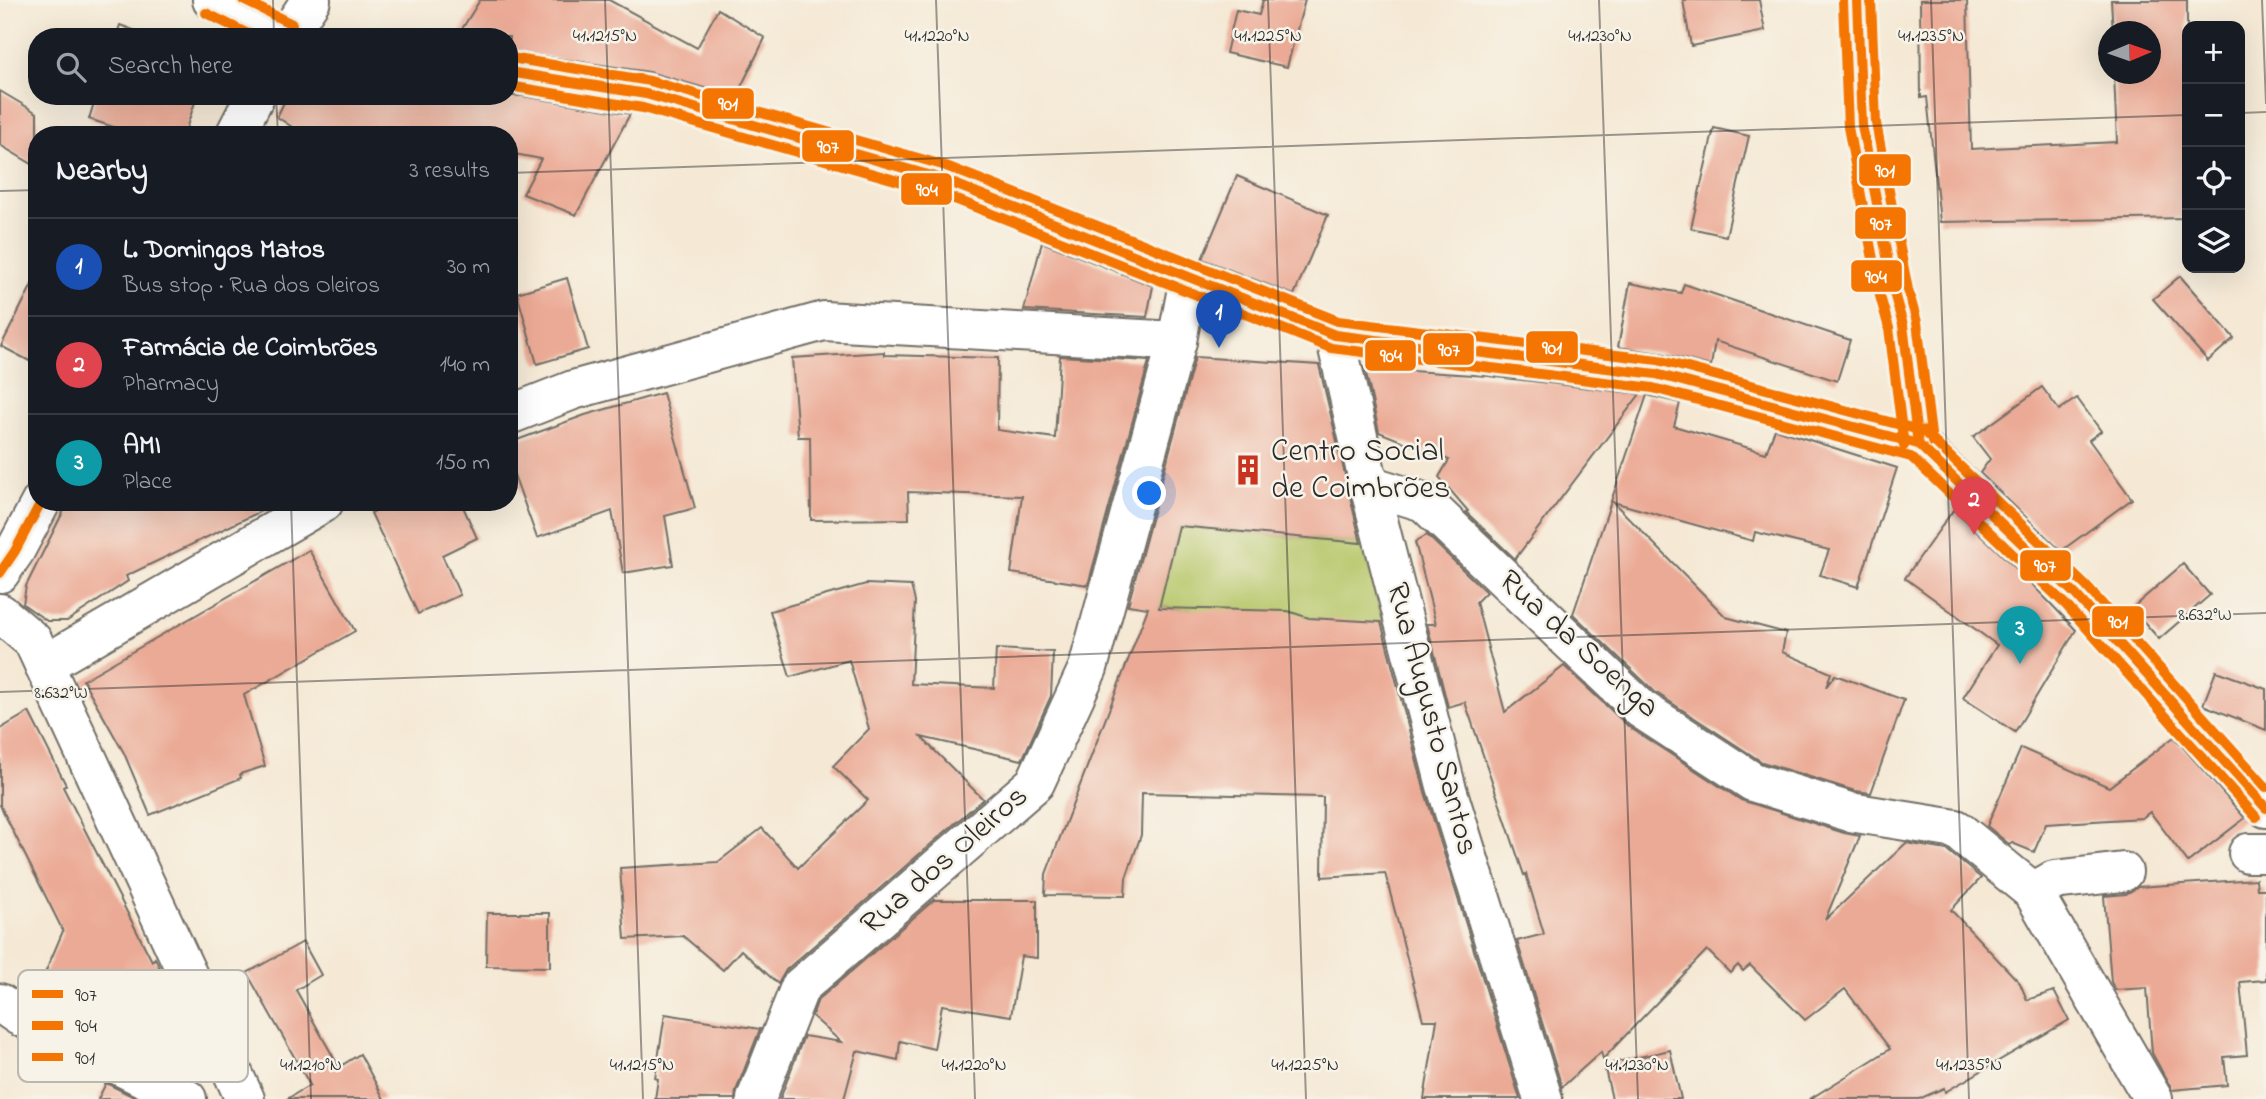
<!DOCTYPE html>
<meta charset="utf-8">
<style>
:root{--surface:#171b24;--page:#242831;--text:#f1f3f6;--muted:#9ea1a6;--line:#363941;--accent:#ea580c}
body{margin:0;font-family:"Indie Flower",sans-serif;background:var(--page);color:var(--text)}
.controls{position:absolute;right:21px;top:21px;display:grid;overflow:hidden;border-radius:14px;box-shadow:0 7px 28px #0002}
.controls button{width:63px;height:63px;display:grid;place-items:center;padding:0;border:0;border-bottom:2px solid var(--line);background:var(--surface);color:var(--text);font:35px sans-serif}
.compass{position:absolute;left:2098px;top:21px;width:63px;height:63px;border-radius:50%;background:var(--surface);box-shadow:0 7px 28px #0002;rotate:88deg}
.you{position:absolute;left:1150px;top:494px;width:24px;height:24px;margin:-18px;border:5px solid #fff;border-radius:50%;background:#1a73e8;box-shadow:0 0 0 10px #1a73e833}
.badge{display:grid;place-items:center;width:46px;height:46px;border-radius:50%;background:var(--accent);color:#fff;font-size:23px;font-weight:700}
.pin{position:absolute;translate:-50% -58px;filter:drop-shadow(0 2px 4px #0008)}
.pin::after{content:'';position:absolute;top:37px;width:24px;height:21px;background:inherit;clip-path:polygon(0 0,100% 0,50% 100%)}
.list{margin:0;padding:0;list-style:none}
h2{display:flex;justify-content:space-between;align-items:center;height:91px;margin:0;padding:0 28px;font-size:30px}
h2 small{font-size:23px;font-weight:400;color:var(--muted)}
.list li{display:grid;grid-template-columns:46px 1fr auto;gap:21px;align-items:center;box-sizing:border-box;height:98px;padding:0 28px;border-top:2px solid var(--line)}
.list b{display:block;font-size:26px;white-space:nowrap}
.list p{margin:0;font-size:23px;white-space:nowrap;color:var(--muted)}
.list em{font-size:23px;font-style:normal;color:var(--muted)}
.icon{flex:none;width:38px;height:38px;fill:none;stroke:currentColor;stroke-width:2;stroke-linecap:round;stroke-linejoin:round}
.map{position:relative;flex:none;width:2266px;height:1099px;overflow:hidden}
.search{position:absolute;background:var(--surface);box-shadow:0 7px 28px #0002;left:28px;top:28px;width:490px;height:77px;display:flex;align-items:center;gap:18px;box-sizing:border-box;padding:0 24px;border-radius:28px;color:var(--muted);font-size:26px}
.panel{position:absolute;background:var(--surface);box-shadow:0 7px 28px #0002;left:28px;top:126px;width:490px;height:385px;border-radius:28px}
.map>svg:first-child{display:block}
.green{fill:#b7c76a;stroke:#71794a;stroke-width:2}
.building{fill:#ebaa95}
.lines{fill:none;stroke-linecap:round;stroke-linejoin:round}
.minor-casing{stroke:#726e66;stroke-width:42}
.major-casing{stroke:#726e66;stroke-width:42}
.minor{stroke:#fff;stroke-width:38}
.major{stroke:#fff;stroke-width:38}
.bus-1-casing{stroke:#f7f3e8;stroke-width:16}
.bus-2-casing{stroke:#f7f3e8;stroke-width:16}
.bus-3-casing{stroke:#f7f3e8;stroke-width:16}
.bus-1{stroke:#f47502;stroke-width:10}
.bus-2{stroke:#f47502;stroke-width:10}
.bus-3{stroke:#f47502;stroke-width:10}
.ticks{fill:none;stroke:#2b2b2b;stroke-width:2;stroke-opacity:0.45}
.labels{text-anchor:middle;dominant-baseline:central;stroke-width:5;stroke-linejoin:round;paint-order:stroke}
.poi-label{font-size:32px;fill:#2b2b2b;stroke:#f7f3e8;text-anchor:start}
.street-label{font-size:32px;fill:#2b2b2b;stroke:#f7f3e8}
.key{fill:#f7f3e8;stroke:#bab7af;stroke-width:2}
.key-label{font-size:19px;fill:#2b2b2b}
.ticks-label{font-size:18px;text-anchor:middle;fill:#2b2b2b;stroke:#f7f3e8;stroke-width:5;stroke-linejoin:round;paint-order:stroke}
.line-badge{stroke:#f7f3e8;stroke-width:2.5}
.badge-label{font-size:19px;text-anchor:middle;font-weight:bold;fill:#fff}
</style>
<div class="map">
<svg width="2266" height="1099" viewBox="0 0 2266 1099">
<rect width="100%" height="100%" fill="#f7f3e8"/>
<filter id="ink" filterUnits="userSpaceOnUse"><feTurbulence type="fractalNoise" baseFrequency=".0143" numOctaves="2"/><feDisplacementMap in="SourceGraphic" scale="14" xChannelSelector="R" yChannelSelector="G"/><feConvolveMatrix kernelMatrix="1 2 1 2 8 2 1 2 1" color-interpolation-filters="sRGB"/></filter>
<filter id="wash" filterUnits="userSpaceOnUse"><feTurbulence type="fractalNoise" baseFrequency=".00686" numOctaves="4" result="noise"/><feDisplacementMap in="SourceGraphic" scale="28" xChannelSelector="R" yChannelSelector="G"/><feGaussianBlur stdDeviation="1.57" result="paint"/><feColorMatrix in="noise" values="0 0 0 0 0 0 0 0 0 0 0 0 0 0 0 0 0 1.4 0 .05"/><feComposite in="paint" operator="in"/></filter>
<g filter="url(#wash)">
<rect width="100%" height="100%" fill="#f5e9d5"/>
<polygon class="green" points="1179,526 1363,543 1385,625 1158,607"/>
<g id="blocks">
<g class="building">
<polygon points="480,0 609,0 697,48 718,9 765,38 736,97 649,72 509,51 509,37 457,37"/>
<polygon points="1263,0 1305,0 1287,67 1226,53 1236,10 1259,15"/>
<polygon points="1683,0 1759,0 1765,31 1691,46"/>
<polygon points="1920,0 1967,0 1971,149 2117,142 2114,74 2151,74 2151,32 2113,32 2111,0 2187,0 2187,218 1940,222 1927,97 1921,98"/>
<polygon points="120,25 152,37 116,37"/>
<polygon points="0,91 37,113 37,167 0,145"/>
<polygon points="96,96 197,96 184,135 138,135 89,119"/>
<polygon points="287,96 522,96 630,114 576,215 523,194 541,159 509,153 509,135 309,135 303,134 277,117"/>
<polygon points="1714,128 1749,136 1726,236 1691,228"/>
<polygon points="1237,176 1328,215 1294,295 1202,259"/>
<polygon points="1042,242 1153,286 1147,317 1024,310"/>
<polygon points="37,275 37,365 1,346"/>
<polygon points="2180,276 2234,338 2208,361 2153,299"/>
<polygon points="567,278 588,349 537,364 517,293"/>
<polygon points="1630,283 1681,293 1684,284 1850,340 1837,381 1715,341 1711,366 1661,353 1618,347"/>
<polygon points="884,352 884,355 998,358 997,430 1055,438 1060,356 1149,361 1088,585 1011,573 1022,496 908,492 909,519 811,520 810,437 798,437 792,358"/>
<polygon points="1195,357 1319,365 1361,543 1179,526 1159,608 1288,611 1309,618 1381,622 1425,792 1520,1099 1424,1099 1437,1020 1423,1020 1385,873 1322,877 1323,797 1142,793 1141,835 1126,878 1125,896 1045,895 1046,874 1148,608 1128,605"/>
<polygon points="1365,368 1488,376 1640,394 1515,559 1466,512 1468,511 1439,477 1449,460 1379,432"/>
<polygon points="2042,387 2059,410 2077,398 2101,431 2089,440 2132,499 2061,551 1980,473 1990,459 1973,437"/>
<polygon points="663,393 695,508 665,516 673,565 623,573 612,511 537,538 509,461 509,443 585,415"/>
<polygon points="1647,395 1680,403 1674,426 1766,453 1775,429 1897,468 1858,587 1820,575 1829,550 1755,532 1753,541 1613,502 1726,617 1786,633 1782,652 1831,673 1826,687 1835,675 1904,700 1871,793 1855,791 1762,762 1655,692 1573,614"/>
<polygon points="68,502 280,502 126,576 128,581 67,621 47,621 23,604 26,586"/>
<polygon points="391,502 461,502 477,538 442,555 460,595 418,614 371,513"/>
<polygon points="1954,509 2025,577 2076,630 2015,732 1963,698 1997,645 1905,578"/>
<polygon points="1427,535 1486,592 1476,602 1505,712 1564,666 1629,727 1741,800 1844,833 1860,836 1825,920 1906,843 1947,850 1981,878 1951,910 2020,983 2027,1000 2054,991 2069,1020 1945,1092 1944,1088 1919,1099 1810,1099 1890,1049 1845,989 1805,1020 1750,965 1743,971 1738,965 1730,973 1707,950 1603,1059 1601,1052 1562,1087 1517,941 1544,934 1526,874 1524,875 1465,702 1448,707 1427,624 1436,624 1415,542"/>
<polygon points="309,550 355,631 244,695 265,766 240,774 241,778 150,815 124,753 83,680"/>
<polygon points="2183,564 2210,595 2159,639 2132,608"/>
<polygon points="866,584 911,586 915,601 911,684 994,688 996,649 1053,652 1051,696 1022,760 921,737 983,799 786,970 778,984 741,950 723,970 683,936 625,939 620,868 718,862 762,828 798,868 868,800 833,766 869,729 849,660 790,677 770,611"/>
<polygon points="2216,671 2266,689 2266,730 2203,705"/>
<polygon points="29,712 66,785 63,787 152,961 155,958 177,1005 165,1033 196,1046 200,1055 192,1077 34,999 63,931 0,805 0,729"/>
<polygon points="2174,737 2245,818 2188,862 2150,812 2142,818 2046,824 2034,852 2012,843 2010,845 1987,826 2021,748 2109,787"/>
<polygon points="2256,879 2257,889 2266,889 2266,980 2240,982 2247,1055 2224,1057 2227,1085 2172,1090 2152,1053 2147,988 2115,990 2111,982 2104,896 2126,894 2138,887"/>
<polygon points="934,900 1037,900 1037,958 1021,956 1011,1016 942,1005 934,1049 900,1041 898,1060 857,1051 844,1099 780,1099 804,1036 841,1042 812,1016 818,1000"/>
<polygon points="487,913 550,913 550,967 486,966"/>
<polygon points="303,942 321,975 296,990 339,1067 360,1054 384,1099 287,1099 310,1085 247,973"/>
<polygon points="665,1014 760,1029 736,1091 735,1099 655,1099 658,1079 655,1078"/>
<polygon points="1670,1050 1681,1099 1612,1099 1604,1065"/>
<polygon points="106,1083 138,1099 98,1099"/>
</g>
</g>
</g>
<g filter="url(#ink)">
<use href="#blocks" fill-opacity="0" stroke="#726e66" stroke-width="2"/>
<g class="lines">
<g class="minor-casing">
<g id="minor">
<polyline points="1857,0 1862,125 1894,293 1903,325 1918,444"/>
<polyline points="286,37 311,0"/>
<polyline points="235,135 255,96"/>
<polyline points="1335,335 1369,485 1446,786 1543,1099"/>
<polyline points="509,415 573,390 824,321 1177,341"/>
<polyline points="1369,485 1424,502 1641,709 1753,782 1850,812 1956,829 2033,892 2153,1099"/>
<polyline points="0,573 15,551 41,502"/>
<polyline points="0,613 33,641 245,1099"/>
<polyline points="44,665 324,502"/>
<polyline points="2248,853 2266,853"/>
<polyline points="2033,892 2054,880 2123,872"/>
<polyline points="0,1003 19,1016 187,1099"/>
<polyline points="756,1099 800,987 1035,783 1088,668 1177,341 1189,278"/>
</g>
</g>
<g class="major-casing">
<g id="major">
<polyline points="212,0 286,37"/>
<polyline points="509,72 646,94 942,179 1335,335 1656,374 1918,444 2076,595 2266,808"/>
</g>
</g>
<use href="#minor" class="minor"/>
<use href="#major" class="major"/>
<g class="bus-1-casing">
<g id="bus-1">
<polyline points="1857,0 1862,125 1894,293 1903,325 1918,444"/>
<polyline points="509,72 646,94 942,179 1335,335 1656,374 1918,444 2076,595 2266,808"/>
<polyline points="0,573 15,551 41,502"/>
</g>
</g>
<g class="bus-2-casing">
<g id="bus-2">
<polyline points="1843,1 1848,127 1880,296 1889,328 1904,446"/>
<polyline points="206,13 254,37"/>
<polyline points="509,86 643,108 937,192 1331,348 1653,388 1911,457 2066,605 2256,817"/>
</g>
</g>
<g class="bus-3-casing">
<g id="bus-3">
<polyline points="243,0 292,24"/>
<polyline points="1871,0 1876,123 1908,290 1917,322 1932,442"/>
<polyline points="511,58 650,81 946,166 1338,321 1658,360 1923,431 2086,586 2266,787"/>
</g>
</g>
<use href="#bus-1" class="bus-1"/>
<use href="#bus-2" class="bus-2"/>
<use href="#bus-3" class="bus-3"/>
</g>
</g>
<path class="ticks" d="M 273,0 L 274,37M 605,0 L 643,1099M 936,0 L 975,1099M 1268,0 L 1306,1099M 1599,0 L 1638,1099M 1931,0 L 1969,1099M 2262,0 L 2266,104M 276,96 L 278,135M 2240,113 L 2266,112M 509,173 L 2187,115M 0,191 L 37,190M 291,502 L 311,1099M 0,692 L 2266,613"/>
<defs>
<g id="building-bare" transform="scale(2.415)"><path d="M-4-6H4V6H1V3H-1V6H-4ZM-2.5-4.3h1.7v1.8h-1.7ZM.8-4.3h1.7v1.8H.8ZM-2.5-1h1.7V.8h-1.7ZM.8-1h1.7V.8H.8Z" fill="#c8321e" stroke="#f7f3e8" stroke-width="2.5" paint-order="stroke"/></g>
</defs>
<g fill-rule="evenodd">
<use href="#building-bare" x="1248" y="470"/>
</g>
<g class="labels">
<g class="poi-label">
<text x="1271" y="452">Centro Social<tspan x="1271" dy="37">de Coimbrões</tspan></text>
</g>
<g class="street-label">
<text transform="translate(1578 645) rotate(42)">Rua da Soenga</text>
<text transform="translate(1431 719) rotate(75)">Rua Augusto Santos</text>
<text transform="translate(945 861) rotate(-41)">Rua dos Oleiros</text>
</g>
</g>
<rect x="18" y="970" width="230" height="112" rx="10" class="key"/>
<rect x="32" y="990" width="31" height="8" fill="#f47502"/>
<rect x="32" y="1021" width="31" height="9" fill="#f47502"/>
<rect x="32" y="1053" width="31" height="8" fill="#f47502"/>
<g class="key-label">
<text x="75" y="1001">907</text>
<text x="75" y="1032">904</text>
<text x="75" y="1064">901</text>
</g>
<g class="ticks-label">
<text x="605" y="41">41.1215°N</text>
<text x="937" y="41">41.1220°N</text>
<text x="1268" y="41">41.1225°N</text>
<text x="1600" y="41">41.1230°N</text>
<text x="1931" y="41">41.1235°N</text>
<text x="2205" y="620">8.632°W</text>
<text x="61" y="698">8.632°W</text>
<text x="311" y="1070">41.1210°N</text>
<text x="642" y="1070">41.1215°N</text>
<text x="974" y="1070">41.1220°N</text>
<text x="1305" y="1070">41.1225°N</text>
<text x="1637" y="1070">41.1230°N</text>
<text x="1969" y="1070">41.1235°N</text>
</g>
<g class="line-badge">
<rect x="701" y="87" width="54" height="33" rx="7" fill="#f47502"/>
<rect x="801" y="129" width="54" height="34" rx="7" fill="#f47502"/>
<rect x="1858" y="153" width="54" height="34" rx="7" fill="#f47502"/>
<rect x="900" y="172" width="53" height="34" rx="7" fill="#f47502"/>
<rect x="1854" y="206" width="53" height="34" rx="7" fill="#f47502"/>
<rect x="1850" y="259" width="53" height="34" rx="7" fill="#f47502"/>
<rect x="1525" y="330" width="54" height="34" rx="7" fill="#f47502"/>
<rect x="1422" y="332" width="53" height="34" rx="7" fill="#f47502"/>
<rect x="1364" y="339" width="53" height="33" rx="7" fill="#f47502"/>
<rect x="2019" y="549" width="53" height="33" rx="7" fill="#f47502"/>
<rect x="2091" y="605" width="54" height="33" rx="7" fill="#f47502"/>
</g>
<g class="badge-label">
<text x="728" y="110">901</text>
<text x="828" y="153">907</text>
<text x="1885" y="177">901</text>
<text x="927" y="196">904</text>
<text x="1881" y="230">907</text>
<text x="1876" y="283">904</text>
<text x="1552" y="354">901</text>
<text x="1449" y="356">907</text>
<text x="1391" y="362">904</text>
<text x="2045" y="572">907</text>
<text x="2118" y="628">901</text>
</g>
</svg>
<div class="controls">
<button>+</button>
<button>−</button>
<button><svg class="icon" aria-label="locate" viewBox="0 0 24 24"><circle cx="12" cy="12" r="6"/><path d="M12 2v4M12 18v4M2 12h4M18 12h4"/></svg></button>
<button><svg class="icon" aria-label="layers" viewBox="0 0 24 24"><path d="M12 4l9 5-9 5-9-5zM3 14l9 5 9-5"/></svg></button>
</div>
<svg class="compass" viewBox="-18 -18 36 36"><path d="M0-13l5 13h-10z" fill="#e53935"/><path d="M0 13l5-13h-10z" fill="#9ea1a6"/></svg>
<div class="you"></div>
<div class="pin badge" style="left:1219px;top:348px;background:#1a4fb4">1</div>
<div class="pin badge" style="left:1974px;top:535px;background:#e0444e">2</div>
<div class="pin badge" style="left:2020px;top:664px;background:#0f9aa8">3</div>
<div class="search"><svg class="icon" aria-label="search" viewBox="0 0 24 24"><circle cx="10" cy="10" r="6"/><path d="M15 15l6 6"/></svg>Search here</div>
<section class="panel">
<h2>Nearby<small>3 results</small></h2>
<ul class="list">
<li><span class="badge" style="background:#1a4fb4">1</span><div><b>L. Domingos Matos</b><p>Bus stop · Rua dos Oleiros</p></div><em>30 m</em></li>
<li><span class="badge" style="background:#e0444e">2</span><div><b>Farmácia de Coimbrões</b><p>Pharmacy</p></div><em>140 m</em></li>
<li><span class="badge" style="background:#0f9aa8">3</span><div><b>AMI</b><p>Place</p></div><em>150 m</em></li>
</ul>
</section>
</div>
